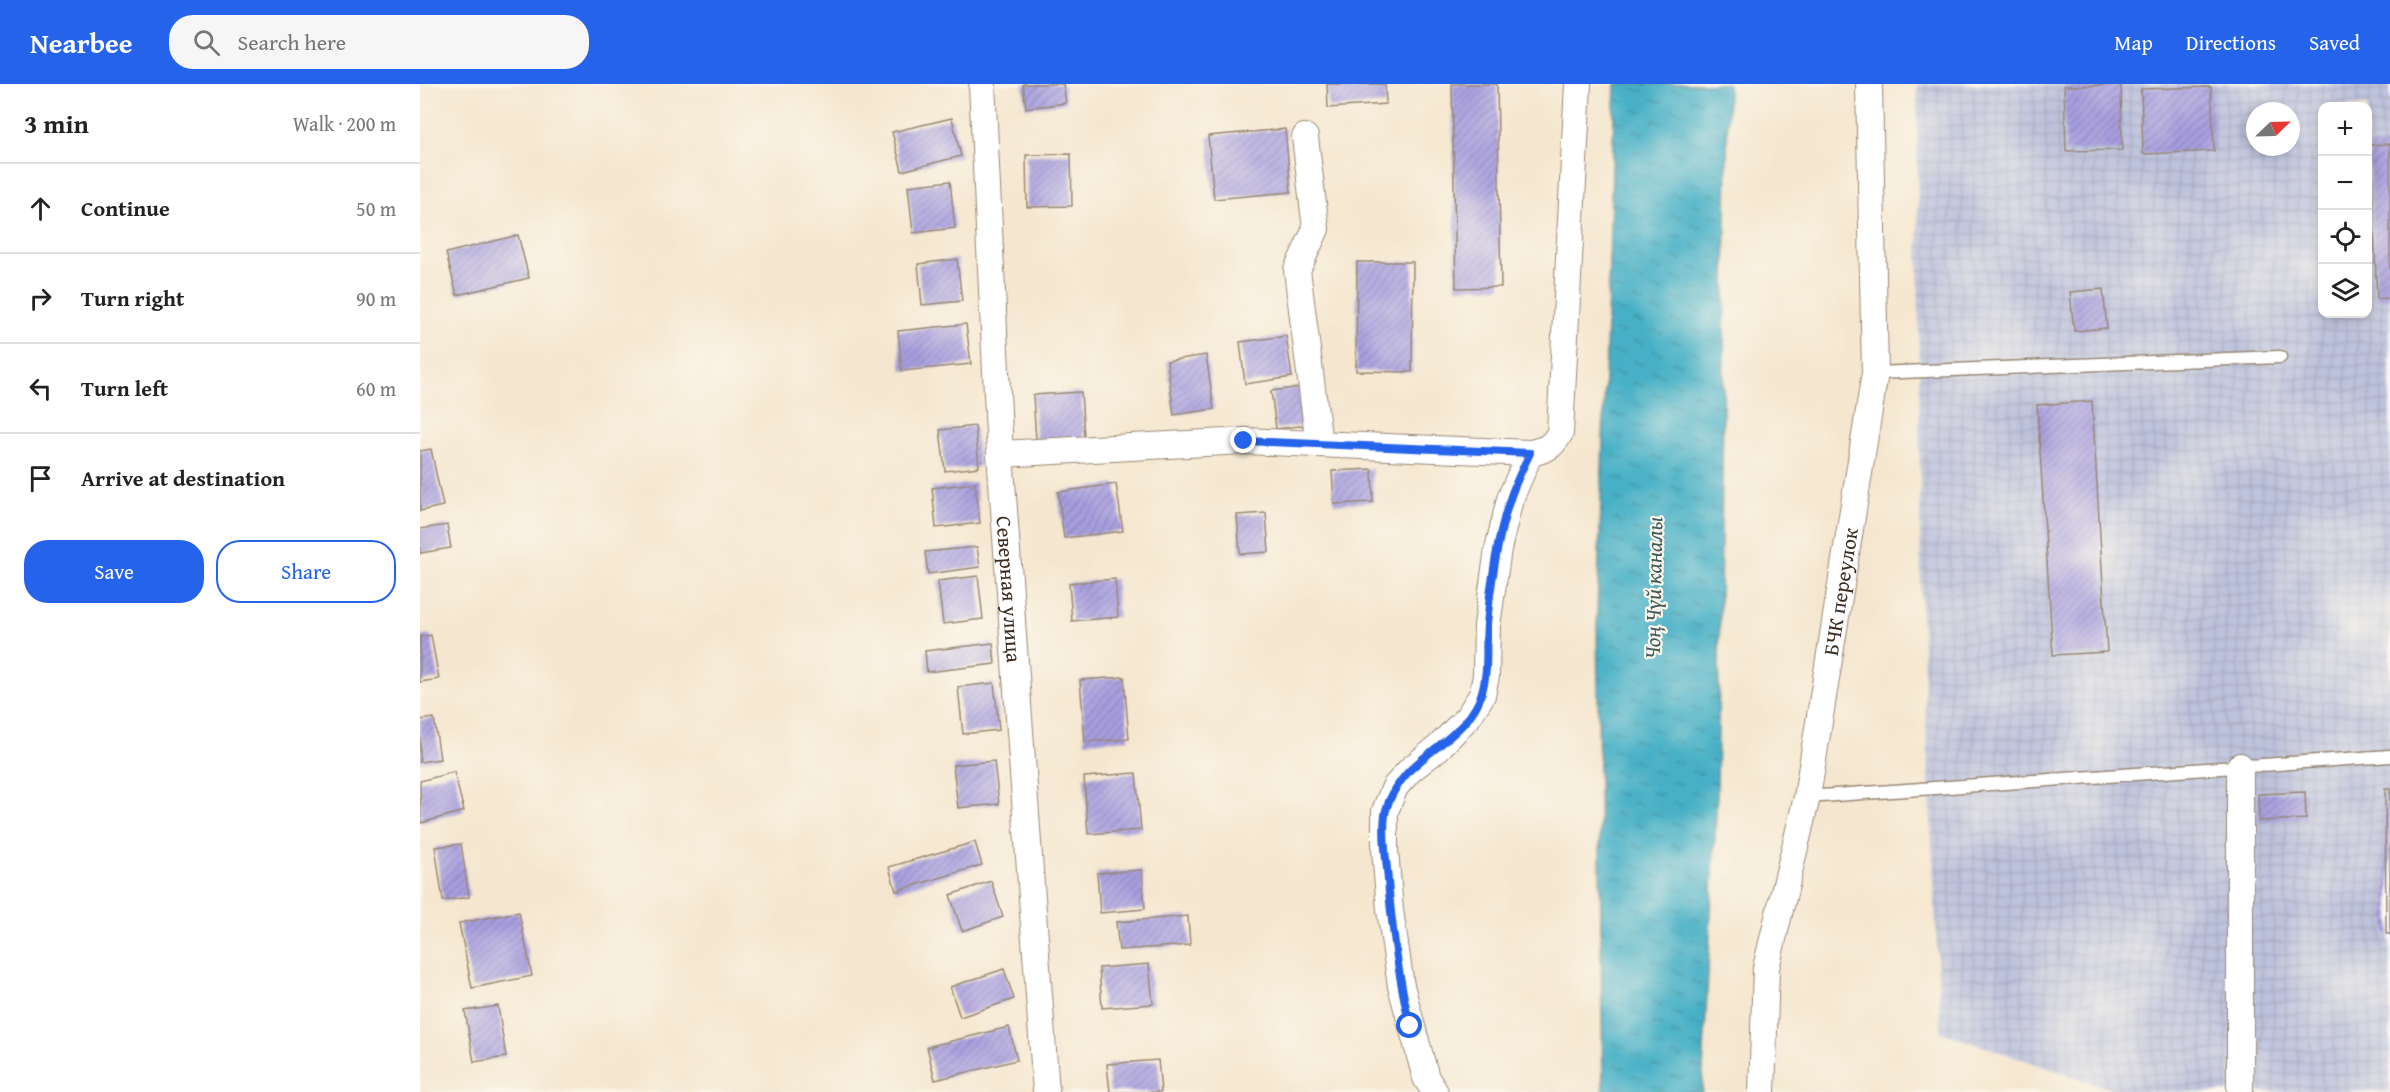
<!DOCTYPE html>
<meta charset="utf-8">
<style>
:root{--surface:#fff;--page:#f6f6f6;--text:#222;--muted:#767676;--line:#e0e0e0;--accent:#2563eb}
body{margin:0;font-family:"Gentium Book Plus",serif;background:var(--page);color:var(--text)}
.controls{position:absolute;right:18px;top:18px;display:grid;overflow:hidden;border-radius:12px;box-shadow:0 3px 9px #0003}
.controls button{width:54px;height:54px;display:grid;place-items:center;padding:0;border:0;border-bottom:2px solid var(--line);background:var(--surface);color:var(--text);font:30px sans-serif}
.compass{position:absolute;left:1826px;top:18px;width:54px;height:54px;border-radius:50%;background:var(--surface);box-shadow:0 3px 9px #0003;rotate:67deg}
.stop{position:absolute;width:18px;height:18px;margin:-14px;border:4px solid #2563eb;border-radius:50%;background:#fff}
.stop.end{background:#2563eb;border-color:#fff;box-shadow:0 2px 6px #0008}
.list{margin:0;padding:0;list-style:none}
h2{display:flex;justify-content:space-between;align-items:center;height:78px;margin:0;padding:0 24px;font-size:26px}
h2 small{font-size:20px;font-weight:400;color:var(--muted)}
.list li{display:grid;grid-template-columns:39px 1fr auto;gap:18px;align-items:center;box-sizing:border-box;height:90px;padding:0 24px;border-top:2px solid var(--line)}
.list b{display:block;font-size:22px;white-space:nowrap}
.list em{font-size:20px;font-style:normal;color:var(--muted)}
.actions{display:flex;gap:12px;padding:18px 24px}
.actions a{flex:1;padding:14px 0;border:2px solid var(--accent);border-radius:24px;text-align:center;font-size:21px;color:var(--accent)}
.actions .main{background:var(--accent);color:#fff}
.icon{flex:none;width:33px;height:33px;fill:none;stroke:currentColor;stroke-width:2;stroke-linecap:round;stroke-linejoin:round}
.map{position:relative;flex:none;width:1970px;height:1008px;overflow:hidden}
header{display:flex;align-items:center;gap:36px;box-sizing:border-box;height:84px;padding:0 30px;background:var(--accent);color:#fff}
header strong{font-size:28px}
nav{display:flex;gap:33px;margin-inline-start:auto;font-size:21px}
.search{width:420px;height:54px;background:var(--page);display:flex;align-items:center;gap:15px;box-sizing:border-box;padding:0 21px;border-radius:24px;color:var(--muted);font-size:22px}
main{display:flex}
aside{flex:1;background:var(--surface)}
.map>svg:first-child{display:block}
.industrial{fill:url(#industrial-grid);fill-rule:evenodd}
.water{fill:url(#water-ripples);stroke:#416d72;stroke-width:1.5}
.building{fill:url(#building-hatch)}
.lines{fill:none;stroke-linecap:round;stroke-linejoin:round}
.lane-casing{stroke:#988876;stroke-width:15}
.street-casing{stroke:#988876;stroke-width:28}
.lane{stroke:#fff;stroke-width:12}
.street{stroke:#fff;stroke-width:26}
.route{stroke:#2563eb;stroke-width:8}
.labels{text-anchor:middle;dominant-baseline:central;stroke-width:4.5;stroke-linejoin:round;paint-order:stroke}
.street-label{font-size:21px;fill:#3b2a1e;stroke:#fbf7ec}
.water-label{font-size:22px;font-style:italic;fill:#3f5959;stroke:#fbf7ec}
</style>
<header>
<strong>Nearbee</strong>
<div class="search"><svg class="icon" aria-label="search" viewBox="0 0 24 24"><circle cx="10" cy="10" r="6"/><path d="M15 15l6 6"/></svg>Search here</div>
<nav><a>Map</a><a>Directions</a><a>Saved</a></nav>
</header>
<main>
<aside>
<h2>3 min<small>Walk · 200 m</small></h2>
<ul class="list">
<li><svg class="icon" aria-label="ahead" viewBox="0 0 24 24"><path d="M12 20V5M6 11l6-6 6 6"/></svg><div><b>Continue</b></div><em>50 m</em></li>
<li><svg class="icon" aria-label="right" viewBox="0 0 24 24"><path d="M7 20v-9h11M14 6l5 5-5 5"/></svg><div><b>Turn right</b></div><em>90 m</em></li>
<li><svg class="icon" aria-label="left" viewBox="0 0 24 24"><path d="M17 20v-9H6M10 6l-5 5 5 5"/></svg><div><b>Turn left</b></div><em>60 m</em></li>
<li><svg class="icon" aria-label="arrive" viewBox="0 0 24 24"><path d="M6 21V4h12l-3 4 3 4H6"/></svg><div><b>Arrive at destination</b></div></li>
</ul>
<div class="actions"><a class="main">Save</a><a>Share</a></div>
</aside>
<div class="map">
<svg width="1970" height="1008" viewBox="0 0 1970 1008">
<defs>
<pattern id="industrial-grid" width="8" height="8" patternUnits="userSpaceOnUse" patternTransform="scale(1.5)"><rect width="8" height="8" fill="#bec3dd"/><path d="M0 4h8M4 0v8" fill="none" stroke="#a4a8bd"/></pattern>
<pattern id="water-ripples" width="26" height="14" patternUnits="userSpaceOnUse" patternTransform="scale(1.5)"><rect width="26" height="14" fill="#47b0c6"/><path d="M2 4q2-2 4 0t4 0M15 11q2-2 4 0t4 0" fill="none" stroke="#3c8fa0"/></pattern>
<pattern id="building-hatch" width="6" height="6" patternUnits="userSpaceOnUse" patternTransform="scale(1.5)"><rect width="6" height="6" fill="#a89fe0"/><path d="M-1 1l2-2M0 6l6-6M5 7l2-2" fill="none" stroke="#8a82b5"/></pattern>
</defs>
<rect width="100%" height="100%" fill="#fbf7ec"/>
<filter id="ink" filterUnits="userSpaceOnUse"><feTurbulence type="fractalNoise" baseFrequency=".0167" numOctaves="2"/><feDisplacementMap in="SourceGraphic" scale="12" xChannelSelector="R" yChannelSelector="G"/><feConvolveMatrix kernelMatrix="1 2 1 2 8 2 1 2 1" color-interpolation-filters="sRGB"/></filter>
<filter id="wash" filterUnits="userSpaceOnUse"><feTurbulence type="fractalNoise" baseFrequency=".008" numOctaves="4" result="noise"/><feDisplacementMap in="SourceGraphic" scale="24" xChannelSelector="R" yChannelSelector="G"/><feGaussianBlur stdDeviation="1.35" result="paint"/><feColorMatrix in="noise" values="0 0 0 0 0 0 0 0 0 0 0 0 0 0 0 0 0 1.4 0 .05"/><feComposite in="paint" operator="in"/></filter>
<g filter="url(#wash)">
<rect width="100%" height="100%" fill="#f5e7cf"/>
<path class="industrial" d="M 1497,0 L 1970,0 L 1970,1008 L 1700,1008 L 1521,948 L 1501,528 ZM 1902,22 L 1948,22 L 1948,230 L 1902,230 ZM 1835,27 L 1871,27 L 1871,63 L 1835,63 Z"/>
<polygon class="water" points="1195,0 1308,0 1297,708 1282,1008 1183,1008 1177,534"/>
<g id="blocks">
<g class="building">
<polygon points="603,0 643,0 646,19 606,24"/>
<polygon points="907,0 965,0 966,20 908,24"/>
<polygon points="1032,0 1077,0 1081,203 1036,204"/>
<polygon points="1701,1 1702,66 1646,67 1644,2"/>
<polygon points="1791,3 1794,67 1723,70 1721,5"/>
<polygon points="532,34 541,72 482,87 472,48"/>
<polygon points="865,45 871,108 794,115 788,52"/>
<polygon points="1970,60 1970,214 1957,215 1950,61"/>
<polygon points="651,70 652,122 607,123 606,71"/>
<polygon points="530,97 535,144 493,149 488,102"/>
<polygon points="98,151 109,194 37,211 26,169"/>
<polygon points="537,175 542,217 502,221 498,180"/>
<polygon points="937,178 993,178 992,288 936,287"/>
<polygon points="1683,205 1687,244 1654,247 1650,208"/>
<polygon points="546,240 551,280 482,287 478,247"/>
<polygon points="866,252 872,293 825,300 820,258"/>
<polygon points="786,271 794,325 754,331 747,277"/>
<polygon points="882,303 887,341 856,345 851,307"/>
<polygon points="661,308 664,353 616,356 613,311"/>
<polygon points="1672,317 1687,568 1633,571 1617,321"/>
<polygon points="555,342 559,383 525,387 520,346"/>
<polygon points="11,365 23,422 0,427 0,367"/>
<polygon points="952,385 953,418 914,420 912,387"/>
<polygon points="555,399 560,439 516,444 512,404"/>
<polygon points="696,400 703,447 644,454 638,408"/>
<polygon points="846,429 849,468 820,470 817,431"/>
<polygon points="27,441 31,464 0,469 0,445"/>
<polygon points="557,463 560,483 508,490 505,468"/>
<polygon points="558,492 563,535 523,540 518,497"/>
<polygon points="695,495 698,533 652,537 649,499"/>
<polygon points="11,551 19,595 0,598 0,553"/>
<polygon points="573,559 575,580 507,588 505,567"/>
<polygon points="704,593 709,655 665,658 660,596"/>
<polygon points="574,599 579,646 543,650 538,603"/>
<polygon points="14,634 20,675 0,678 0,636"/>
<polygon points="574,677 579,720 538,724 533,681"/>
<polygon points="34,688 44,727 1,739 0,697"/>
<polygon points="716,689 721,746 668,750 664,693"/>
<polygon points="1965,705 1970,705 1970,850 1966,850"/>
<polygon points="1885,708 1886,735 1839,737 1838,710"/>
<polygon points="555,758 562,781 476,807 469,783"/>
<polygon points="41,760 49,813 23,817 15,763"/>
<polygon points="722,786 725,825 680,829 677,789"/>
<polygon points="571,797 583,833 542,847 530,811"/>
<polygon points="99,828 112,892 52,904 39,839"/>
<polygon points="768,832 770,861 699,866 696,838"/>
<polygon points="729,880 733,920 682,924 679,884"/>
<polygon points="584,885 594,915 540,933 530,903"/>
<polygon points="78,922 86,973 54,978 45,927"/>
<polygon points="589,943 597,976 515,996 507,963"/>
<polygon points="738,976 741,1008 690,1008 687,980"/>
</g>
</g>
</g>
<g filter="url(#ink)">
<use href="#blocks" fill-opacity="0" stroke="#988876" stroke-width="1.5"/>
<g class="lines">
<g class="lane-casing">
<g id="lane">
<polyline points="1455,289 1860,273"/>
<polyline points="1387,713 1970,672"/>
</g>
</g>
<g class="street-casing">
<g id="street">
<path id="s1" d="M 562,0 L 580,370 L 626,1008"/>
<polyline points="885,53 896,145 877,186 899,360"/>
<path d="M 580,370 L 824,357 L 1110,369 C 1126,366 1132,363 1140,349 L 1158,0"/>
<polyline points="1015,1008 1006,994 981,902 970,826 965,766 965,727 975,703 990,686 1019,663 1048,633 1062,611 1066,592 1067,541 1078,465 1090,415 1110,369"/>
<path id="s2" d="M 1342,1008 L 1346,884 L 1387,713 L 1455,289 L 1449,0"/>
<polyline points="1820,1008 1820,682"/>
</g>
</g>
<use href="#lane" class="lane"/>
<use href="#street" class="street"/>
</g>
</g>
<g class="lines" filter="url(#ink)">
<path class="route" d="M 824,357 L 1110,369 C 1103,384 1095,399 1090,415 C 1078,450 1070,503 1067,540 C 1065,563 1069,585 1062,608 C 1053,643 1013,663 989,687 C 979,698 970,711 966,726 C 962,741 965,768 967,785 C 971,838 978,890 990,942"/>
</g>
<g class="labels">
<g class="street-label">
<text stroke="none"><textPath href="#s1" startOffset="506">Северная улица</textPath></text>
<text stroke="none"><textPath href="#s2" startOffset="508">БЧК переулок</textPath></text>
</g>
<g class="water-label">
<text transform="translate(1233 504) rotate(-89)">Чоң Чүй каналы</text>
</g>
</g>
</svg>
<div class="controls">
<button>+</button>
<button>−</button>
<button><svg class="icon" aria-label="locate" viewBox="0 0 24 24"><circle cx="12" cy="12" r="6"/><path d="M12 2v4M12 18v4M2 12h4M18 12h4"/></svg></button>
<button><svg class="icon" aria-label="layers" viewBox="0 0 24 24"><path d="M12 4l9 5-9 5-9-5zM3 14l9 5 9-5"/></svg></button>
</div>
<svg class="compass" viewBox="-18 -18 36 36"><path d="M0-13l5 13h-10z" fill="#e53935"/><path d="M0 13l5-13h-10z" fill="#767676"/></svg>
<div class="stop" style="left:990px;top:942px"></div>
<div class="stop end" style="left:824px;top:357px"></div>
</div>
</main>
